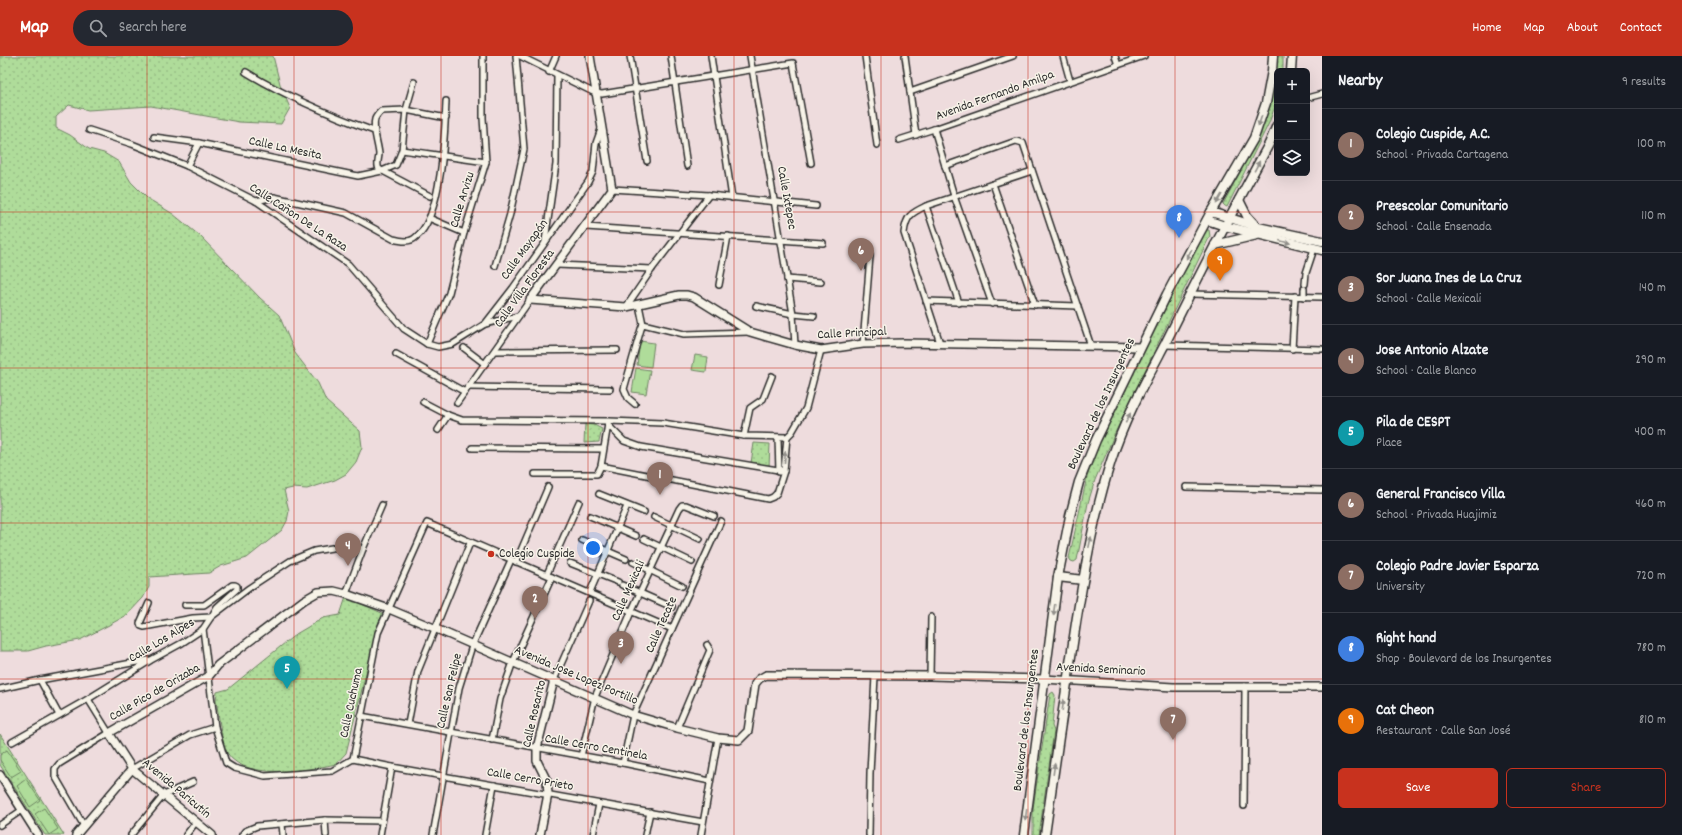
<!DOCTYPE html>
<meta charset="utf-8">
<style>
:root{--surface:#171b24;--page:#242831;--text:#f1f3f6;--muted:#9ea1a6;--line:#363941;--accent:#c8321e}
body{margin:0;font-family:Dekko,sans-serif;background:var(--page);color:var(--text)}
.controls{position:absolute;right:12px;top:12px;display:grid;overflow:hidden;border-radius:6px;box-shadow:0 4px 16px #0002}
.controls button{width:36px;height:36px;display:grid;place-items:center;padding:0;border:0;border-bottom:1px solid var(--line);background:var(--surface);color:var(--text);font:20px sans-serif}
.you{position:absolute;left:593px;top:492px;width:14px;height:14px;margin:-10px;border:3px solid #fff;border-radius:50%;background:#1a73e8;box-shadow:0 0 0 6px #1a73e833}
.badge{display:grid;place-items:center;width:26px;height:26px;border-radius:50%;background:var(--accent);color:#fff;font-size:13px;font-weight:700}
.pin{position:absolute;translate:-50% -33px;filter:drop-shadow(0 1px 2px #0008)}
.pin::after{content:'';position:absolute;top:21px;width:14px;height:12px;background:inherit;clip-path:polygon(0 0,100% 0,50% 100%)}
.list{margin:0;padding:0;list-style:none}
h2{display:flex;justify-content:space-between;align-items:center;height:52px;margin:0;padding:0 16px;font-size:17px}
h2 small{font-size:13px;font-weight:400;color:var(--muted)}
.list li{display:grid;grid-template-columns:26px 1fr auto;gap:12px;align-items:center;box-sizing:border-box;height:72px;padding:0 16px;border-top:1px solid var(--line)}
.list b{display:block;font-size:15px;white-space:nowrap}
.list p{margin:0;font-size:13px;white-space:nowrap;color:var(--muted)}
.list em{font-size:13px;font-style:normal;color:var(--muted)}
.actions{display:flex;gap:8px;padding:12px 16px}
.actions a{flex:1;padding:9px 0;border:1px solid var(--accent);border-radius:6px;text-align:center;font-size:14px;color:var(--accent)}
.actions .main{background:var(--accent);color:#fff}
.icon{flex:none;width:22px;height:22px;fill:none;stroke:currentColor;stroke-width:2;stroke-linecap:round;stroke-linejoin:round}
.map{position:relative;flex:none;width:1322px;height:779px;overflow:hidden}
header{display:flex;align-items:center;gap:24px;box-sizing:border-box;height:56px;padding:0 20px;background:var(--accent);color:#fff}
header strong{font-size:19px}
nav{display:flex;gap:22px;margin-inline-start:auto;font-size:14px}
.search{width:280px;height:36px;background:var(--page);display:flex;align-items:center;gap:10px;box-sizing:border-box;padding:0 14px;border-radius:22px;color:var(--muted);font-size:15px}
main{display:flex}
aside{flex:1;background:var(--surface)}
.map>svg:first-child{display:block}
.grass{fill:url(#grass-dots);stroke:#6d8462}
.garden{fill:#afdc9a;stroke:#6d8462}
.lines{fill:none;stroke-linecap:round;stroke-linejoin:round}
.street-casing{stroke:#2b2b2b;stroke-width:8}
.secondary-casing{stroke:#2b2b2b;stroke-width:10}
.primary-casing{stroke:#2b2b2b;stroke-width:11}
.street{stroke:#f7f3e8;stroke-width:5}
.secondary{stroke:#f7f3e8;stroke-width:7}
.primary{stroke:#f7f3e8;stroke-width:8}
.oneway{fill:#918f8a}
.grid{fill:none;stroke:#c8321e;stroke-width:1;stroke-opacity:0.55}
.poi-dot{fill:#c8321e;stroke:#f7f3e8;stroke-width:1.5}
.labels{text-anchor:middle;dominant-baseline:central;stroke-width:3;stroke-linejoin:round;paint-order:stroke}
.street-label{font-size:13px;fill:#2b2b2b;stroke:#f7f3e8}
.poi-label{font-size:13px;fill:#2b2b2b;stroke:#f7f3e8;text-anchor:start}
</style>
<header>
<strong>Map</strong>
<div class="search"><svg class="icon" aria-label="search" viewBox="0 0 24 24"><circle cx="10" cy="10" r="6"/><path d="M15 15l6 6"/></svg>Search here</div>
<nav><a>Home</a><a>Map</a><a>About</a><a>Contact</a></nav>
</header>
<main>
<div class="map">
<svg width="1322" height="779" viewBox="0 0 1322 779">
<defs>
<pattern id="grass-dots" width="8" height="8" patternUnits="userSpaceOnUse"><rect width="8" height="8" fill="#afdc9a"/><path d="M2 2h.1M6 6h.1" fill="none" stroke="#97bd85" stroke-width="1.8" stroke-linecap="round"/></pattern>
</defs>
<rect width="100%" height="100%" fill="#eedcdd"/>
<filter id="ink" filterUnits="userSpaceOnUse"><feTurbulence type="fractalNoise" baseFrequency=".025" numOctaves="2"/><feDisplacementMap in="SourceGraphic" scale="8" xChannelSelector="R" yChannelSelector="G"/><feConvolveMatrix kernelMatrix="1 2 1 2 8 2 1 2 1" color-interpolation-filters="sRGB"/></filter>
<g filter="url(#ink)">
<g class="grass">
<polygon points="0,0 273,0 280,28 290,52 281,68 239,66 151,50 88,54 69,49 56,61 56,72 70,79 89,93 104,97 119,106 131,126 147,142 173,158 200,180 260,242 279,259 295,297 318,327 326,345 360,375 362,391 356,406 346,418 335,424 307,433 293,432 284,434 289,455 287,465 282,474 247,502 221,510 209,517 149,521 149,531 143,542 127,559 109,569 80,584 46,590 28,595 0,595"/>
<polygon points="1276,0 1283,0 1283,15 1277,15 1277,45 1269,67 1227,151 1225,150 1223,148 1255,88"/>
<polygon points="1205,174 1209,174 1210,180 1115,377 1095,424 1088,447 1077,504 1074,506 1071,505 1069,502 1087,421 1105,371"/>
<polygon points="585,368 594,369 602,373 599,386 584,387"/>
<polygon points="754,387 770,388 769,411 751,407"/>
<path d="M 346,541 L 384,558 L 379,565 L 346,697 L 336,708 C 309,714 237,727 225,692 C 220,677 219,659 216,644 L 217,636 L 228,633 L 296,578 L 323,562 L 340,559 Z"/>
<polygon points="1053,636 1055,639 1052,670 1054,675 1039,779 1033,779 1033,752 1050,638"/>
<polygon points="0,678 64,779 45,779 0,709"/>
</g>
<g class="garden">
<polygon points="640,285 654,287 651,311 637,309"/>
<polygon points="695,299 708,301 706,316 692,314"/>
<polygon points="636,312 650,314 646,338 632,336"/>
<polygon points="7,694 21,715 11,721 0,704 0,699"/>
<polygon points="26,723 40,744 30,751 17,730"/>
<polygon points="44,752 58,773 49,779 35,758"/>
</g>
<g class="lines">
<g class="street-casing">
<g id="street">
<polyline points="520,0 595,37 602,38 793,7 811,107"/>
<polyline points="630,0 647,105"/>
<polyline points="671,0 687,110"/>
<polyline points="711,0 732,142"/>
<polyline points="750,0 793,258 795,289"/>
<polyline points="865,0 877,89"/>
<polyline points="905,0 916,79"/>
<polyline points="1063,0 1070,25"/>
<polyline points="1115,0 1118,9"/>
<path d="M 246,16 C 287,41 330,59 374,75"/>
<polyline points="549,16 556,0"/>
<polyline points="910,36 1013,0"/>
<polyline points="1307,42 1322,38"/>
<polyline points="934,73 954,140 992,248"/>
<polyline points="89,74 132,88 187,110 256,145 348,208 404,273 427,288 438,291 453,288 485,268 513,232 588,126 593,116 596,87 601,73"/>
<polyline points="154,81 199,87 358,120 382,115 396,109 402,94 406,54 414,26"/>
<polyline points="899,84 934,73 1144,0"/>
<polyline points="402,94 486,106"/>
<polyline points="187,110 199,87"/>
<polyline points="945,110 1016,85 1023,87 1091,290"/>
<polyline points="993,128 1035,249"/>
<polyline points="612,133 709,139 816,150"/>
<path d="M 430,140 L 379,113 C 376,108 379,103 379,98 C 378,87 372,72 375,63 C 376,60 379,57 381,55 L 406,54 L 446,62"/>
<path d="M 256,145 L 274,141 L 346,157 L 393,183 C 401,185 410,187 416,181 C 442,162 445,75 446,45"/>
<polyline points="926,150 959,247"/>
<polyline points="429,162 464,177"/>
<polyline points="586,171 823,187"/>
<polyline points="545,185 556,108 557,19"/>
<polyline points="557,209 652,213"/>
<polyline points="495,210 510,158 524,93 516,0"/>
<polyline points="787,223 821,226"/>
<polyline points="1305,228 1306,217 1314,193"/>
<polyline points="719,229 728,180"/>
<polyline points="1190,238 1322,241"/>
<polyline points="1304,241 1304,233"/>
<polyline points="926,245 1078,250"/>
<polyline points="756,250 793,258 814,260"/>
<polyline points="626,251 652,213 709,139"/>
<polyline points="485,268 518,260"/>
<polyline points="643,268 684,278 749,276"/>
<path d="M 940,287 L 904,177 C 906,160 911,157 926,150 L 1032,115"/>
<polyline points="427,288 449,237 464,177 486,106 483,62 483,0"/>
<polyline points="863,288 870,200"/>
<polyline points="1164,289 1322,293"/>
<polyline points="464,292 485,308"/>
<polyline points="1292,293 1295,240"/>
<polyline points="495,295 617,294"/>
<polyline points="396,298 465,336"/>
<polyline points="469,331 610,333"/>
<polyline points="423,346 448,359 462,364 609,365 663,367 744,380 787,381"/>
<polyline points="457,347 530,244"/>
<polyline points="635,348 628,342 624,333 641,273 643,268 639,249"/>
<polyline points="608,369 624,385 641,391 784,415"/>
<polyline points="438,374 448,359"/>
<polyline points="744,380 750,352 763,343 772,320"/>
<polyline points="778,382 779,416"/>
<polyline points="472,392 603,393"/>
<polyline points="601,410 768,443 773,441 777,437 784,415 787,381 792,376 806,352 821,294"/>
<polyline points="535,418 597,418 601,410 608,368"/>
<polyline points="1186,431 1322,434"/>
<polyline points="599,438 644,456"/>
<polyline points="590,460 636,480"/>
<polyline points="654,461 700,483"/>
<polyline points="644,483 692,506"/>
<polyline points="582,484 626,503"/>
<polyline points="516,506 548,431"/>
<polyline points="633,506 682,530"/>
<polyline points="570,507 618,526"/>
<polyline points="547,518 579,446"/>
<polyline points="622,529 672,551"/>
<polyline points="590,536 627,450"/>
<polyline points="346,538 363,493 382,449"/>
<polyline points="149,547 140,567 141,570 144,571 193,562 211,561"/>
<polyline points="185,549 204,549 232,529 235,529 237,530 237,533 217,551 213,558"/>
<polyline points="203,573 215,671 226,707 234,712 265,720 332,715 353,703 378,577 427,467 672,573"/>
<polyline points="930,620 931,561"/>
<polyline points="40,624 59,659"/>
<polyline points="554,624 589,545"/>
<polyline points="0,633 40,624 148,604"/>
<polyline points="361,660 623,707 710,725"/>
<polyline points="408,668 418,615 470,487"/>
<polyline points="677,672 710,594 707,589"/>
<polyline points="492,684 500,643 513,606 552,521"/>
<polyline points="12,686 88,643 151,604 182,587 203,573 211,561 249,532 290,505 314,495 338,491 363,493"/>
<polyline points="581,700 595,641 632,554 679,453 682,449 686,449 714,460"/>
<polyline points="353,703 392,711 703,766"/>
<polyline points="623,707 633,659 721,465"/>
<polyline points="132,713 190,679 215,671"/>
<polyline points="1244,750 1245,630"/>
<polyline points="325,764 326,779"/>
<polyline points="282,768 283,779"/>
<polyline points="0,769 22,754"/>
<polyline points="84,770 55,720 55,713 59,708 109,677 88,643"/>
<polyline points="131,779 164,739 193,726"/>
<polyline points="186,779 196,766"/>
<polyline points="242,779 245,775 257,770 325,764 382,765"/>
<polyline points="380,779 392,711"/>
<polyline points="433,779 459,632 472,590 511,504"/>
<polyline points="485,779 494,729"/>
<polyline points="593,779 599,748"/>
<polyline points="645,779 650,756"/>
<polyline points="701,779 718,682"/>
<polyline points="869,779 870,717 875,620"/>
</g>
</g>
<g class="secondary-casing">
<g id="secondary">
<polyline points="530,244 626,251 679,239 687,239 694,241 750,276 795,289 821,294 863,288 904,287 1140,291"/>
<polyline points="530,244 612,133 590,0"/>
<polyline points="0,719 38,779"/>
<polyline points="76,779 132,713"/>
<polyline points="212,779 132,713 109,677 209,620 218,609 304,544 318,536 334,535 346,538 389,553 434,572 633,659 677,672 718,682 739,684 748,675 755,628 759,623 766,619 930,620 1044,623 1173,631 1322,631"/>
<polyline points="540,779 548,738 547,725 537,705 537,692 554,624"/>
</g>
</g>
<g class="primary-casing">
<g id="primary">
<polyline points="1291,15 1292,0"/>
<polyline points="1239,144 1247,160 1257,171"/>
<polyline points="1211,156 1258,171 1322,185"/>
<polyline points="1207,164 1225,170 1322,194"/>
<polyline points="1215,189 1257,179"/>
<polyline points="1058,521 1083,524"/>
<polyline points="1024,779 1058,521 1070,460 1079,426 1096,384 1167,238 1211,156 1254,82 1266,47 1272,15 1273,0"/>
<path d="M 1045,779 C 1055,708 1065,638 1076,567 C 1085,512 1094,458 1111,405 C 1124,364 1145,326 1165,288 C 1198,221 1233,154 1269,88 L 1277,69"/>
</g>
</g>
<use href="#street" class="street"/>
<use href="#secondary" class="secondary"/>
<use href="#primary" class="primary"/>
</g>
<defs><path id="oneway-solid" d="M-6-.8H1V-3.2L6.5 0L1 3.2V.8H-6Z"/></defs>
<g class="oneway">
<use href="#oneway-solid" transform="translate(1260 65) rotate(108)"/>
<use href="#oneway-solid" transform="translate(1257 110) rotate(-62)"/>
<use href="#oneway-solid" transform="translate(1219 143) rotate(120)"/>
<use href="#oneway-solid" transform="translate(1285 186) rotate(14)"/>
<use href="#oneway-solid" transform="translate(1189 198) rotate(119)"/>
<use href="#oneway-solid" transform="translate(1128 362) rotate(-64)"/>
<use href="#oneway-solid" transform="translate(785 401) rotate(-85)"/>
<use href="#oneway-solid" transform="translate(1090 486) rotate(-78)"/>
<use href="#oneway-solid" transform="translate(1054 554) rotate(98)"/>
<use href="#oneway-solid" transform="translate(1063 649) rotate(-82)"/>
<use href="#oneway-solid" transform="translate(1054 713) rotate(-82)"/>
<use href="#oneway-solid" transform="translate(1026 759) rotate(97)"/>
</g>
</g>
<path class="grid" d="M 147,0 L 147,779M 294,0 L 294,779M 441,0 L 441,779M 588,0 L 588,779M 734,0 L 734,779M 881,0 L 881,779M 1028,0 L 1028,779M 1175,0 L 1175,779M 0,156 L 1322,156M 0,312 L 1322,312M 0,467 L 1322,467M 0,623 L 1322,623"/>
<circle class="poi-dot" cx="491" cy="498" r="4"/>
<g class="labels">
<g class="street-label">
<text transform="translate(995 40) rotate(-20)">Avenida Fernando Amilpa</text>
<text transform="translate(285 93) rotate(12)">Calle La Mesita</text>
<text transform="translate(786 142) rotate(80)">Calle Ixtepec</text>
<text transform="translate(463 144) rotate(-73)">Calle Arvizu</text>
<text transform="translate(298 162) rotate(33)">Calle Cañon De La Raza</text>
<text transform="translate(525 194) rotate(-54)">Calle Mayapán</text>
<text transform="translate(525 233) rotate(-54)">Calle Villa Floresta</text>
<text transform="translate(852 278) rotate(-3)">Calle Principal</text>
<text transform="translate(1102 348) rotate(-65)">Boulevard de los Insurgentes</text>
<text transform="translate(629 535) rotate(-66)">Calle Mexicali</text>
<text transform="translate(662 569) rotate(-66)">Calle Tecate</text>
<text transform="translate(162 585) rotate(-31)">Calle Los Alpes</text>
<text transform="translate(1101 614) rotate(3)">Avenida Seminario</text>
<text transform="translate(576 620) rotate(23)">Avenida Jose Lopez Portillo</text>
<text transform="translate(450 635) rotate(-77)">Calle San Felipe</text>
<text transform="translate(155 637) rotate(-30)">Calle Pico de Orizaba</text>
<text transform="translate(352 647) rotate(-78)">Calle Cuchuma</text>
<text transform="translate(535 658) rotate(-77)">Calle Rosarito</text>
<text transform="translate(1027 664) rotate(-83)">Boulevard de los Insurgentes</text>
<text transform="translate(596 692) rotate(10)">Calle Cerro Centinela</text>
<text transform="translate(530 724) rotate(10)">Calle Cerro Prieto</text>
<text transform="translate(176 733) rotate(40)">Avenida Paricutín</text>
</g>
<g class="poi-label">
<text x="499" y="498">Colegio Cuspide</text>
</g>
</g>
</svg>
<div class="controls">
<button>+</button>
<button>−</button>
<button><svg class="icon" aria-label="layers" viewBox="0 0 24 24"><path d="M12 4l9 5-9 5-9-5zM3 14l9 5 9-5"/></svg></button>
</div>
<div class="you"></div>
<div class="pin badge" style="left:660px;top:439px;background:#8d6e63">1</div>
<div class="pin badge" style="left:535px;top:563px;background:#8d6e63">2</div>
<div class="pin badge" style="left:621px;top:608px;background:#8d6e63">3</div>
<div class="pin badge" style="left:348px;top:510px;background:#8d6e63">4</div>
<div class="pin badge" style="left:287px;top:633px;background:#0f9aa8">5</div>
<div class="pin badge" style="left:861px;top:215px;background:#8d6e63">6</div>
<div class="pin badge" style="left:1173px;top:684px;background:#8d6e63">7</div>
<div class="pin badge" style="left:1179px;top:182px;background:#3f7fe0">8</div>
<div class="pin badge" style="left:1220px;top:225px;background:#e8710a">9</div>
</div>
<aside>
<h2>Nearby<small>9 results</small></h2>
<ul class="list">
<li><span class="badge" style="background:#8d6e63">1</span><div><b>Colegio Cuspide, A.C.</b><p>School · Privada Cartagena</p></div><em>100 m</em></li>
<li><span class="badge" style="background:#8d6e63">2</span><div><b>Preescolar Comunitario</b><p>School · Calle Ensenada</p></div><em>110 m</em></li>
<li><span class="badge" style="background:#8d6e63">3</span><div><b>Sor Juana Ines de La Cruz</b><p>School · Calle Mexicali</p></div><em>140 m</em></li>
<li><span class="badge" style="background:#8d6e63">4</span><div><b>Jose Antonio Alzate</b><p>School · Calle Blanco</p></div><em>290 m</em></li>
<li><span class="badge" style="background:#0f9aa8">5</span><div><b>Pila de CESPT</b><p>Place</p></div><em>400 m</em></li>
<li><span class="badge" style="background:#8d6e63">6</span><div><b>General Francisco Villa</b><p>School · Privada Huajimiz</p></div><em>460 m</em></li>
<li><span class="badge" style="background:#8d6e63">7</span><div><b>Colegio Padre Javier Esparza</b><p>University</p></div><em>720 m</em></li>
<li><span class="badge" style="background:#3f7fe0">8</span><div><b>Right hand</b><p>Shop · Boulevard de los Insurgentes</p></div><em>780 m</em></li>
<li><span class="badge" style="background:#e8710a">9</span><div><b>Cat Cheon</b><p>Restaurant · Calle San José</p></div><em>810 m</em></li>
</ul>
<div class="actions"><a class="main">Save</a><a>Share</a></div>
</aside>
</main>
